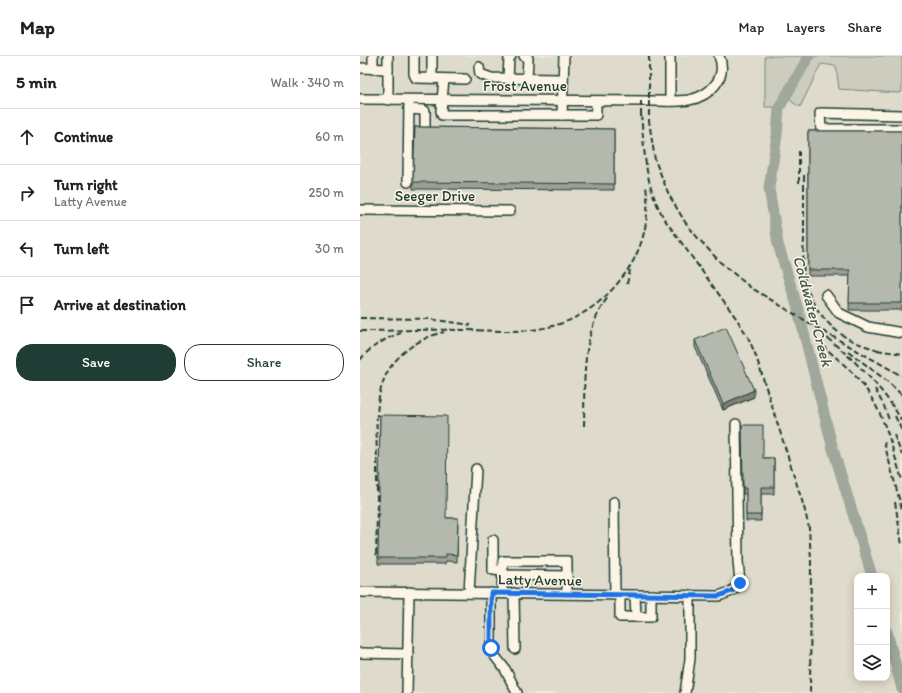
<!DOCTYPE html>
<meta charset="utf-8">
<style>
:root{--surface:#fff;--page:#f6f6f6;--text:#202124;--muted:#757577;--line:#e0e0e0;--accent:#1f3d34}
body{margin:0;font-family:Itim,sans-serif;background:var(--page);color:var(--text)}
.controls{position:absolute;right:12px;bottom:12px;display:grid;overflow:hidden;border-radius:8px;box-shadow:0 2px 10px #0003}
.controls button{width:36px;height:36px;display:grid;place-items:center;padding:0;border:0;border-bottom:1px solid var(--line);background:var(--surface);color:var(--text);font:20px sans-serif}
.stop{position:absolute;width:12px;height:12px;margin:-9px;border:3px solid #1a73e8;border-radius:50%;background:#fff}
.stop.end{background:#1a73e8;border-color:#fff;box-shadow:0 1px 4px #0008}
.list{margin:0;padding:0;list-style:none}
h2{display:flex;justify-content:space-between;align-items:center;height:52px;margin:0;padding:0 16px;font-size:17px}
h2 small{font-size:13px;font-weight:400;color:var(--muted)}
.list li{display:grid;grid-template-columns:26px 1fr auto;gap:12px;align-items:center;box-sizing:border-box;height:56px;padding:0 16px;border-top:1px solid var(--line)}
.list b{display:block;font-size:15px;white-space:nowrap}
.list p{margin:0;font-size:13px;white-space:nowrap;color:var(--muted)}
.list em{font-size:13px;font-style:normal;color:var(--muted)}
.actions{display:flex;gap:8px;padding:12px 16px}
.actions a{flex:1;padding:9px 0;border:1px solid var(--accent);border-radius:16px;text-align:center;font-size:14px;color:var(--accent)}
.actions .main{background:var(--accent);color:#fff}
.icon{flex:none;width:22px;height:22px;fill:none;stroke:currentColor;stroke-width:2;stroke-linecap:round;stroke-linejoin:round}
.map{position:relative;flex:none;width:542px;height:637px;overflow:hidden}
header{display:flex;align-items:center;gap:24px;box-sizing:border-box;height:56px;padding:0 20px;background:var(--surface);border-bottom:1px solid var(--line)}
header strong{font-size:19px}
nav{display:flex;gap:22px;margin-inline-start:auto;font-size:14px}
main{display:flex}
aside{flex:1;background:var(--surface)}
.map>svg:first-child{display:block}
.built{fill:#dedbcc;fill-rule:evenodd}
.green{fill:#cccdbf;stroke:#76857a}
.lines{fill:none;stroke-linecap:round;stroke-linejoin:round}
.river{stroke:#9fa89a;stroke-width:11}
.minor-casing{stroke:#1f3d34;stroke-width:12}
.minor{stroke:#fcf5e5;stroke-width:9}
.rail{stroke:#1f3d34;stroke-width:2;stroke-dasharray:6 3;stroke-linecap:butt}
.wall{fill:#9c9f95;stroke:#1f3d34}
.shaded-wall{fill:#7f8279;stroke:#1f3d34}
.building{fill:#b5b9ad;stroke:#1f3d34}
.route{stroke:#1a73e8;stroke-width:5}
.labels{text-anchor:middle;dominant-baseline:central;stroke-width:3;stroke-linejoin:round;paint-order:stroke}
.street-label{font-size:15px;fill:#1f3d34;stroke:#fcf5e5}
.water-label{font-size:16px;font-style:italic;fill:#455d53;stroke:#fcf5e5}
</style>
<header>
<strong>Map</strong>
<nav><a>Map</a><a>Layers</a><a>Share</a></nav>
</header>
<main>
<aside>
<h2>5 min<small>Walk · 340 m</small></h2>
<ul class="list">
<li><svg class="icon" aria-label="ahead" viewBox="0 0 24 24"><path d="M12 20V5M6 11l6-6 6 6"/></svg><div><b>Continue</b></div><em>60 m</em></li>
<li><svg class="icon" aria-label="right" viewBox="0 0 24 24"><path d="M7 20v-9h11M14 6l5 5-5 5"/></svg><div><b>Turn right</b><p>Latty Avenue</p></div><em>250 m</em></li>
<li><svg class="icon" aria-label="left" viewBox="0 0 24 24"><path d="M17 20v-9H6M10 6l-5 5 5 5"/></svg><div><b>Turn left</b></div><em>30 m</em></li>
<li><svg class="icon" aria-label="arrive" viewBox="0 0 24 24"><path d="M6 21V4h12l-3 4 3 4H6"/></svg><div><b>Arrive at destination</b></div></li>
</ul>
<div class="actions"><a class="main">Save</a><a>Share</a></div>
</aside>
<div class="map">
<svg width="542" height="637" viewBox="0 0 542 637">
<rect width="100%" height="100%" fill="#efeada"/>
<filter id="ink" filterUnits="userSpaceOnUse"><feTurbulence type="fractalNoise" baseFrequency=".025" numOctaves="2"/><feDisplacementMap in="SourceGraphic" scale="8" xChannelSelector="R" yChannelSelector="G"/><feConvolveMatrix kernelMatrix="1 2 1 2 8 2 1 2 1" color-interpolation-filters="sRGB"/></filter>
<g filter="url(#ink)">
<path class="built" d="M 0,0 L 542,0 L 542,637 L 0,637 ZM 497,520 L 527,520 L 527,622 L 497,622 Z"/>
<g class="green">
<polygon points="405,0 444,0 416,51 405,51"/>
<polygon points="452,0 542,0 542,36 538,37 479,33 476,10 461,8 440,51 432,46 430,41"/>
</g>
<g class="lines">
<g class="river">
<polyline points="449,0 419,52 417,79 409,132 418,188 437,250 473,393 512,520"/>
<polyline points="527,576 542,633"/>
</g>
<g class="minor-casing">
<g id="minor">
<polyline points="54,0 54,18 56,22 105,23"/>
<polyline points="72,0 72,22"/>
<polyline points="164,0 168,2 167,23"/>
<polyline points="310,0 310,45"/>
<polyline points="119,11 120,18 131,22 203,23"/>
<polyline points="0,12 28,13"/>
<polyline points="13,13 13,0"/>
<polyline points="84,23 81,55 82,59 202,59 204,0"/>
<polyline points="148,23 149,1 151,0"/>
<path d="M 0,43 L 289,45 C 302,45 316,46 329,44 C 350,40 368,22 359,0"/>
<polyline points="28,44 28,0"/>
<polyline points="49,53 63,54 65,55 65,71"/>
<polyline points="202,59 236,59 236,45"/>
<polyline points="542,59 460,57 461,73 542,73"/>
<polyline points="48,126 49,44"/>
<polyline points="0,154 150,155"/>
<polyline points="466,239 479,257 508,271 542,277"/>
<polyline points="254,446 255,539"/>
<polyline points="133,484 133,514 143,515"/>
<polyline points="143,519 207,520"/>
<polyline points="0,536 359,540 372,535 380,527 378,505 376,368"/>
<polyline points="109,537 116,413"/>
<polyline points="131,537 131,592 134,599 145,613 157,637"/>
<polyline points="142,537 143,505 207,505 207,538"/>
<polyline points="154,537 155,593"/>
<polyline points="260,539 260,561 291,561 291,539"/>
<polyline points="275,539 276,561"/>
<polyline points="0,597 48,598"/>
<polyline points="47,637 49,536"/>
<polyline points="325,637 330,603 330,539"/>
</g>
</g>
<use href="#minor" class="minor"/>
<g class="rail">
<polyline points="289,0 289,65 295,104 309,139 325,166 337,181 360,206 390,231 454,270 542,320"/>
<polyline points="281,45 281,63"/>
<path d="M 281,58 C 285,98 284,128 305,164 L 376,262 L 388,281 L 396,300 L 444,451 L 449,472 L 451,503 L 450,637"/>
<path d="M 444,119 C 444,140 444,162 444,183 C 443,199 442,217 447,232 C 454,253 470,273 489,283 C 499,289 510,291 521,295"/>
<polyline points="439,127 439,95"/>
<polyline points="267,228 270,214"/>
<polyline points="0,262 69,263 111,269"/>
<path d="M 0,275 C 32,275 65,273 97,274 C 151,274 193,283 239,246 C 252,235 263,222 272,207 C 285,184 290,157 286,131"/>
<path d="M 467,282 C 497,306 523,332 542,365"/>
<path d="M 462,289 C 474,300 487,310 498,323 C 523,352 531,388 542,424"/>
<polyline points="517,294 542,298"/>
<polyline points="488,295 527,325 542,339"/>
<path d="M 0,304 C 10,291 26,282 41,277"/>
<polyline points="515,333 524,350 529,364"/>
<polyline points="535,360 542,375"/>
<path d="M 224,370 C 225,326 220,279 248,241"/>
<polyline points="534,379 542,399"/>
<polyline points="524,386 542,454"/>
<polyline points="535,446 542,489"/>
<path d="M 16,499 C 17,470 17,441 17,411 C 17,382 13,341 28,315 C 40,295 62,281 84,276"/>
</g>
</g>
<g class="wall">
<polygon points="55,71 254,73 254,134 53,133"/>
<polygon points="448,75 542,75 542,254 489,254 490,220 448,220"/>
<polygon points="335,284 394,341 363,354 335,291"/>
<polygon points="20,359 86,462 98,462 97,506 86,505 85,508 18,508"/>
<polygon points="382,369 403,402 414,402 414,438 401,438 401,465 386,465 386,438 383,438"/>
</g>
<polygon class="shaded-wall" points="394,334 394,341 363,354 363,348"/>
<g class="building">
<polygon points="55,71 254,73 254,128 53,126"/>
<polygon points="448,75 542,75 542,247 489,247 490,214 448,214"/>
<polygon points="366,271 394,334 363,348 335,284"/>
<polygon points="20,359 87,360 86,462 98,462 97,499 86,498 85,502 18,502"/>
<polygon points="382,369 403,369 403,402 414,402 414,431 401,431 401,459 386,459 386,432 383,432"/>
</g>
</g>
<g class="lines" filter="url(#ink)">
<polyline class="route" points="131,592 131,537 359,540 372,535 380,527"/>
</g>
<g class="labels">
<g class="street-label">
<text x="165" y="30">Frost Avenue</text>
<text x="75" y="140">Seeger Drive</text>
<text transform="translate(180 524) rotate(1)">Latty Avenue</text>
</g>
<g class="water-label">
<text transform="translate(453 255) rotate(75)">Coldwater Creek</text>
</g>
</g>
</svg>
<div class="controls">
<button>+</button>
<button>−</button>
<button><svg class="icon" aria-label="layers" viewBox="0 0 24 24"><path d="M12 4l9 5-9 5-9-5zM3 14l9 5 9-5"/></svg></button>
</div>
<div class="stop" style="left:131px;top:592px"></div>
<div class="stop end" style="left:380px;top:527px"></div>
</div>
</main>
